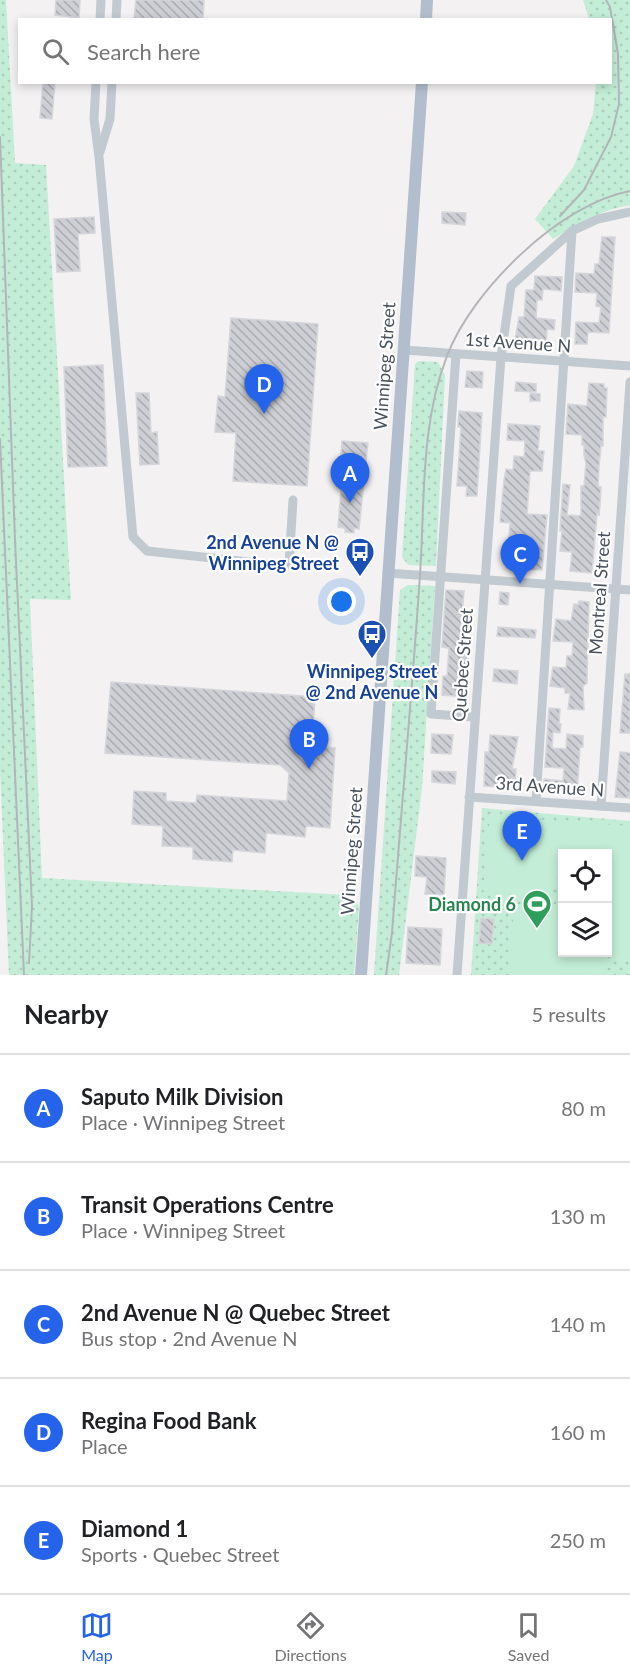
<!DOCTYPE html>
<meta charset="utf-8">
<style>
:root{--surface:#fff;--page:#f2f2f2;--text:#202124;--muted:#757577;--line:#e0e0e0;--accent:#2563eb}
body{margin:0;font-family:Lato,sans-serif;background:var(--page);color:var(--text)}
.controls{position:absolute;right:18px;bottom:18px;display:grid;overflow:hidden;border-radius:0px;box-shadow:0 3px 9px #0003}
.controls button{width:54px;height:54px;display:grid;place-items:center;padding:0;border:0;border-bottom:2px solid var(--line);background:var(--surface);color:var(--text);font:30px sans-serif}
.you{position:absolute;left:342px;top:602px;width:21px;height:21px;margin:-15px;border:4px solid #fff;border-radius:50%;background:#1a73e8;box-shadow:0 0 0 9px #1a73e833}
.badge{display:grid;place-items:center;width:39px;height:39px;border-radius:50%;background:var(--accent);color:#fff;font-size:20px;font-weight:700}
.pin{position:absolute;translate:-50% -50px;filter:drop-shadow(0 2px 3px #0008)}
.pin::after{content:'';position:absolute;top:32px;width:21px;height:18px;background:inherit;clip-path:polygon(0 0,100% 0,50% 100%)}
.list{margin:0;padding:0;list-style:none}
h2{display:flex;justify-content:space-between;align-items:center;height:78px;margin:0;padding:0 24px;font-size:26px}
h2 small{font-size:20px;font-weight:400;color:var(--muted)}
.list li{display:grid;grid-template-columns:39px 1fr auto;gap:18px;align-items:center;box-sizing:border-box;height:108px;padding:0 24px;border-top:2px solid var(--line)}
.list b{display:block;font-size:22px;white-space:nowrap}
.list p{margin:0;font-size:20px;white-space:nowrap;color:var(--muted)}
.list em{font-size:20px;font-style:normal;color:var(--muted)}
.icon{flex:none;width:33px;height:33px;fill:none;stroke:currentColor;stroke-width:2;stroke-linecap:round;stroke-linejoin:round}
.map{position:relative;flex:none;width:630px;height:975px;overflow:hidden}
.search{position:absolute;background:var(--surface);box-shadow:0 3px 9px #0003;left:18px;right:18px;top:18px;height:66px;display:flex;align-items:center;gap:15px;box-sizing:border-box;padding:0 21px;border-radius:0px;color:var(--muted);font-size:22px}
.sheet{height:618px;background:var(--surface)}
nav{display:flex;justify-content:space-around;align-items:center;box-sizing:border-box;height:84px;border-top:2px solid var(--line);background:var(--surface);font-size:16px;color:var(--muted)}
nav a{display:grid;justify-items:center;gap:3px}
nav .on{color:var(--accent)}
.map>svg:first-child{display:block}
.green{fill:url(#green-dots);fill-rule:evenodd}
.pitch{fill:#c3edd6}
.building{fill:url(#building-back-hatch);stroke:#d5d6db;stroke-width:1.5}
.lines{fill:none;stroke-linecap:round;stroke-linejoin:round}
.minor{stroke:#c2cad1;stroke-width:9}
.major{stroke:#b2becd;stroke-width:12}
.rail{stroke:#b3b5ba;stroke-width:2}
.labels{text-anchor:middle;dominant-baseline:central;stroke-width:4.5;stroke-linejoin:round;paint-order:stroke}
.street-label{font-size:18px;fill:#4a525d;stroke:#fff}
.transit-label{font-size:18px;font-weight:bold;fill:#164399;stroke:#fff;text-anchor:end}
.leisure-label{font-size:18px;font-weight:bold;fill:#27864d;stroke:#fff;text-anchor:end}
</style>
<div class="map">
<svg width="630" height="975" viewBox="0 0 630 975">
<defs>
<pattern id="green-dots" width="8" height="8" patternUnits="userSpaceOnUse" patternTransform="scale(1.5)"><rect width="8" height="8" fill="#c3edd6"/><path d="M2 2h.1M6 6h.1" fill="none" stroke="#a9cdba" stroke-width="1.8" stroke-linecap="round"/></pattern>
<pattern id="building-back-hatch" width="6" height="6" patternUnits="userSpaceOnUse" patternTransform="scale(1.5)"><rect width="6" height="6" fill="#cecfd5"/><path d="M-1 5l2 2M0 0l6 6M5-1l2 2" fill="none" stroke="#a9abb0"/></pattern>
</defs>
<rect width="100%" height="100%" fill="#f3f1f1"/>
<g class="green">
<polygon points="0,0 6,0 15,163 46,165 71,600 30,599 42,878 347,895 356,900 359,907 354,975 9,975 0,770"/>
<path d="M 583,0 L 630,0 L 630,205 C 601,210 577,224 553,239 L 535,219 L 574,166 L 593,114 L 596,83 L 610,82 L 610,20 L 589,19 Z"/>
<polygon points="418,361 438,362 445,375 436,566 408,565 402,557 415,364"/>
<polygon points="408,585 435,586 422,788 399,975 374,975 400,590"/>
<path d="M 482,808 L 630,821 L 630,975 L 471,975 ZM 562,854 L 608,854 L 608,952 L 562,952 Z"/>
</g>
<g class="pitch">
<path d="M 490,816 L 630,826 L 630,961 L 617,960 C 604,942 607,938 611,917 L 608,916 L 608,854 L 562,854 L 562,886 L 558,877 L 547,891 L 530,896 L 483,891 Z"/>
<polygon points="514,904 548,905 562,907 562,952 604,953 606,975 509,975"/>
</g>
<g class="building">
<polygon points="56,0 80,0 79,18 55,15"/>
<polygon points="136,0 204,0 203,20 134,19"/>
<polygon points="43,82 55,82 52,119 40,118"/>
<polygon points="442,212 466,213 465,225 442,223"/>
<polygon points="94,217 95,233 78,234 80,271 57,272 54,219"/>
<polygon points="602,237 615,237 609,333 588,332 587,344 575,344 576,322 599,323 601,307 596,306 597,293 575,292 576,273 594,274 595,264 599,264"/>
<polygon points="535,276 562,277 561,291 543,289 542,300 537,300 536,318 555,320 554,330 547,329 546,348 514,346 519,317 524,317 526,290 534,290"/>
<polygon points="231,318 318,324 307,486 233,481 236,433 215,432 218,396 225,397"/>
<polygon points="103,365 107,466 68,467 64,367"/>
<polygon points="467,371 483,372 482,388 465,387"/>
<polygon points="516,382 536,384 536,392 515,391"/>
<polygon points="589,383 604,384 604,388 607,388 606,417 603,417 603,446 601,446 599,467 598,486 601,487 600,505 599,515 597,514 592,573 570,571 572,552 560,551 562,531 560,531 563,484 570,485 567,515 581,516 581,486 584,486 586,463 584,455 584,445 582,445 582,435 566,434 568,404 587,406"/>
<polygon points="136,393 149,393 151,433 157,432 159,464 140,465"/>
<polygon points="530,393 540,394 540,401 530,401"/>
<polygon points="459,411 482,413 477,496 466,496 467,486 457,486 461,427 458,427"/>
<polygon points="508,424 540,426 538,451 544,451 542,471 530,471 527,514 547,515 542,570 507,568 510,523 500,522 504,480 506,469 513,470 514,456 524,457 525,441 507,440"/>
<polygon points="342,441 368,443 359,529 354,528 354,533 345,532 345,528 338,527 342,478 339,477"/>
<polygon points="446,590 464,591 461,628 464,628 463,639 469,640 465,697 442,695 443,676 447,676 449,648 442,647"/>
<polygon points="500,592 509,593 508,605 499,604"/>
<polygon points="579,601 589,602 587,678 587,683 583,686 584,710 568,709 570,693 565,693 565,688 550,686 553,667 566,668 567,656 572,656 573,642 553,641 556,619 571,621 574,604 578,605"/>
<polygon points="498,627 536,630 535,638 497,636"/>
<polygon points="494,669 518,671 517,684 493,681"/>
<polygon points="625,674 630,674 630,733 620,733"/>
<polygon points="111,682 315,697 312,746 335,748 330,828 306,826 305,837 266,833 265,853 233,850 232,862 193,859 193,847 162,846 163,826 132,824 134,791 166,793 166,801 196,803 197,795 287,801 289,773 280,765 105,753"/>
<polygon points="549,708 560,709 559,724 561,724 560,733 553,732 552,748 566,749 567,734 583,736 583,747 580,747 577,794 558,793 558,790 544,789 544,779 563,781 564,768 545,767"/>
<polygon points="432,734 453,735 451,754 431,753"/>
<polygon points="490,735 518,737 512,769 516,769 515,788 484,786 485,752 489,752"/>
<polygon points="620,752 630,753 630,798 615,797"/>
<polygon points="432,771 456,772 455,784 432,782"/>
<polygon points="416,856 446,858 444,895 425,894 427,877 415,876"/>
<polygon points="481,918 494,919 492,944 479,943"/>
<polygon points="408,927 442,929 440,965 406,963"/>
</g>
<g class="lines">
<g class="minor">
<polyline points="100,20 101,0"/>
<polyline points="116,20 117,0"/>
<polyline points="96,82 94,119 99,157 133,537 147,551 268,564"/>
<polyline points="100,152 110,119 112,82"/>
<polyline points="404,350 630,366"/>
<polyline points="456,354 431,714 474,717"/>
<polyline points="289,565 293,500"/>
<polyline points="387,573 630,590"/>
<polyline points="469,797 630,808"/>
<polyline points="536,801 572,231"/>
<polyline points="601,806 630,382"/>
<polyline points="457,975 501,357 511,286 572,231 598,219 630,212"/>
</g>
<g class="major">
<polyline points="426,20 427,0"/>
<polyline points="361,975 422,82"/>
</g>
<g class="rail">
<polyline points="0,137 15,540 32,906 29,963"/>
<polyline points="560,216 584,190 611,137 619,104 618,54 610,7 606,0"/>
<polyline points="0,439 24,975"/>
<path d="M 386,975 L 392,933 C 401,813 412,694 420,575 C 425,502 420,425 447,356 C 472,290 560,204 630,191"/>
</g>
</g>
<defs>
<g id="bus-pin" transform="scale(1.5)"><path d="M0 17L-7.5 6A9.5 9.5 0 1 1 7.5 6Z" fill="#1a4fb4" stroke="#fff"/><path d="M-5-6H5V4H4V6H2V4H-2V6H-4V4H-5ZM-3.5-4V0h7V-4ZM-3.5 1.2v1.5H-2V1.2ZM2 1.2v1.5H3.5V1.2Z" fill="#fff"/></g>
<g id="stadium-pin" transform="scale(1.5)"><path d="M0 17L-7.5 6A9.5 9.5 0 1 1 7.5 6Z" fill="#2e9e5b" stroke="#fff"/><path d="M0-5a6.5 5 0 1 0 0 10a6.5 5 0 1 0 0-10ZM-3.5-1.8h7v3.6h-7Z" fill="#fff"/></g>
</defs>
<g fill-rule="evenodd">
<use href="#bus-pin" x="360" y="552"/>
<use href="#bus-pin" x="372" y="634"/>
<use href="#stadium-pin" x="537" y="904"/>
</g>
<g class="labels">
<g class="street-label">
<text transform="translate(518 342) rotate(4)">1st Avenue N</text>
<text transform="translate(384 366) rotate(-86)">Winnipeg Street</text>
<text transform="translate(599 593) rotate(-86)">Montreal Street</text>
<text transform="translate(462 665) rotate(-86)">Quebec Street</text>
<text transform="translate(550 786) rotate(4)">3rd Avenue N</text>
<text transform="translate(351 851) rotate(-86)">Winnipeg Street</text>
</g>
<g class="transit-label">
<text x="339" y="542">2nd Avenue N @<tspan x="339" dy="21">Winnipeg Street</tspan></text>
<text x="372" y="671" text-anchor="middle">Winnipeg Street<tspan x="372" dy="21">@ 2nd Avenue N</tspan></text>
</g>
<g class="leisure-label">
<text x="516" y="904">Diamond 6</text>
</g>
</g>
</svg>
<div class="controls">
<button><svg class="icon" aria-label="locate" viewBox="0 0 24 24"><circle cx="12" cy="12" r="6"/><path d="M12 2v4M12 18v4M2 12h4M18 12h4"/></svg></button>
<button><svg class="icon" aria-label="layers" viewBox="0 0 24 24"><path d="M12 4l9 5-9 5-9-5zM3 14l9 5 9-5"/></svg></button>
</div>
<div class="you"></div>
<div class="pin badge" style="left:350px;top:503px">A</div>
<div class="pin badge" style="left:309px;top:769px">B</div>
<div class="pin badge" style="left:520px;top:584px">C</div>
<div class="pin badge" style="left:264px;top:414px">D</div>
<div class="pin badge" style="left:522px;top:861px">E</div>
<div class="search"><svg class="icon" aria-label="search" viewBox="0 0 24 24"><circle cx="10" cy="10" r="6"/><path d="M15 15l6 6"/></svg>Search here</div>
</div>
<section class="sheet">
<h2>Nearby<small>5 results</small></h2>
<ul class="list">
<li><span class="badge">A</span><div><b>Saputo Milk Division</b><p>Place · Winnipeg Street</p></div><em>80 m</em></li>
<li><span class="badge">B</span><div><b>Transit Operations Centre</b><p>Place · Winnipeg Street</p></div><em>130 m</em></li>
<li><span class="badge">C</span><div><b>2nd Avenue N @ Quebec Street</b><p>Bus stop · 2nd Avenue N</p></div><em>140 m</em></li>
<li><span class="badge">D</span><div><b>Regina Food Bank</b><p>Place</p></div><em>160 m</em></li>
<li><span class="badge">E</span><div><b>Diamond 1</b><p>Sports · Quebec Street</p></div><em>250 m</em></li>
</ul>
</section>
<nav>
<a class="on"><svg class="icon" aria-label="map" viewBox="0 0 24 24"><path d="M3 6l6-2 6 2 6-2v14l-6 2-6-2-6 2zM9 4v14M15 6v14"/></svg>Map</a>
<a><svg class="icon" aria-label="directions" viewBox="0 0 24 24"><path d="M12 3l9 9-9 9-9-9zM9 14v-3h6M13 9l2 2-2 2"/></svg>Directions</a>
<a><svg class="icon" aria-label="saved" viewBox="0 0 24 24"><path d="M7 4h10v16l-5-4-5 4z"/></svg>Saved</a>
</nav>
